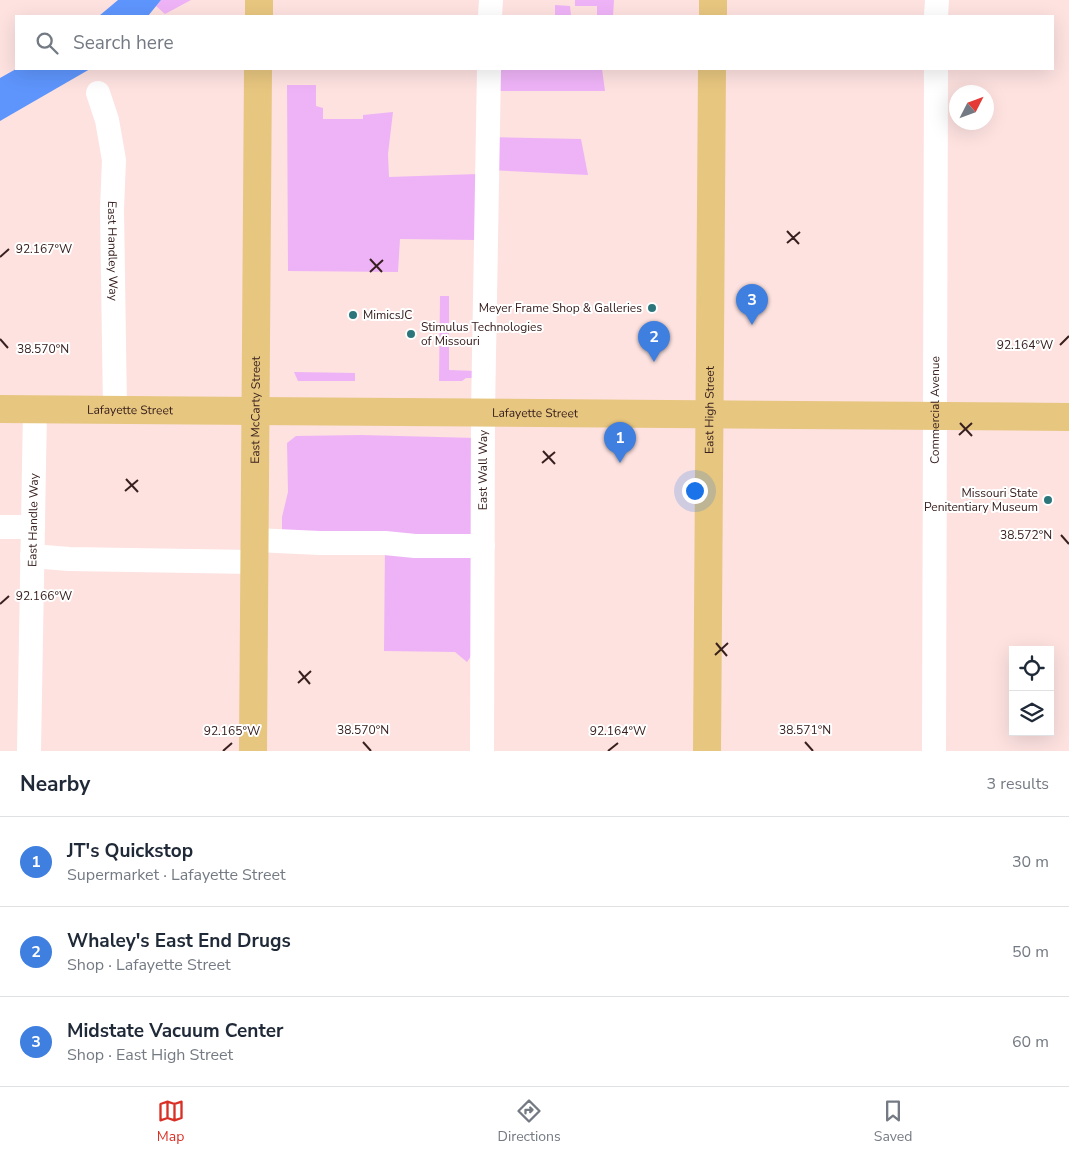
<!DOCTYPE html>
<meta charset="utf-8">
<style>
:root{--surface:#fff;--page:#f2f2f3;--text:#1f2937;--muted:#747a83;--line:#e0e1e3;--accent:#d93025}
body{margin:0;font-family:"Nunito Sans",sans-serif;background:var(--page);color:var(--text)}
.controls{position:absolute;right:15px;bottom:15px;display:grid;overflow:hidden;border-radius:0px;box-shadow:0 5px 20px #0002}
.controls button{width:45px;height:45px;display:grid;place-items:center;padding:0;border:0;border-bottom:1px solid var(--line);background:var(--surface);color:var(--text);font:25px sans-serif}
.compass{position:absolute;left:949px;top:85px;width:45px;height:45px;border-radius:50%;background:var(--surface);box-shadow:0 5px 20px #0002;rotate:48deg}
.you{position:absolute;left:694px;top:490px;width:18px;height:18px;margin:-12px;border:4px solid #fff;border-radius:50%;background:#1a73e8;box-shadow:0 0 0 8px #1a73e833}
.badge{display:grid;place-items:center;width:32px;height:32px;border-radius:50%;background:var(--accent);color:#fff;font-size:16px;font-weight:700}
.pin{position:absolute;translate:-50% -41px;filter:drop-shadow(0 1px 2px #0008)}
.pin::after{content:'';position:absolute;top:26px;width:18px;height:15px;background:inherit;clip-path:polygon(0 0,100% 0,50% 100%)}
.list{margin:0;padding:0;list-style:none}
h2{display:flex;justify-content:space-between;align-items:center;height:65px;margin:0;padding:0 20px;font-size:21px}
h2 small{font-size:16px;font-weight:400;color:var(--muted)}
.list li{display:grid;grid-template-columns:32px 1fr auto;gap:15px;align-items:center;box-sizing:border-box;height:90px;padding:0 20px;border-top:1px solid var(--line)}
.list b{display:block;font-size:19px;white-space:nowrap}
.list p{margin:0;font-size:16px;white-space:nowrap;color:var(--muted)}
.list em{font-size:16px;font-style:normal;color:var(--muted)}
.icon{flex:none;width:28px;height:28px;fill:none;stroke:currentColor;stroke-width:2;stroke-linecap:round;stroke-linejoin:round}
.map{position:relative;flex:none;width:1069px;height:751px;overflow:hidden}
.search{position:absolute;background:var(--surface);box-shadow:0 5px 20px #0002;left:15px;right:15px;top:15px;height:55px;display:flex;align-items:center;gap:12px;box-sizing:border-box;padding:0 18px;border-radius:0px;color:var(--muted);font-size:19px}
.sheet{height:335px;background:var(--surface)}
nav{display:flex;justify-content:space-around;align-items:center;box-sizing:border-box;height:70px;border-top:1px solid var(--line);background:var(--surface);font-size:14px;color:var(--muted)}
nav a{display:grid;justify-items:center;gap:2px}
nav .on{color:var(--accent)}
.map>svg:first-child{display:block}
.green{fill:#eeb3f7}
.water{fill:#5e95fc}
.lines{fill:none;stroke-linecap:round;stroke-linejoin:round}
.minor{stroke:#fff;stroke-width:24}
.major{stroke:#e7c67f;stroke-width:28}
.ticks{fill:none;stroke:#38201f;stroke-width:2}
.poi-dot{fill:#2c767b;stroke:#fff;stroke-width:2}
.labels{text-anchor:middle;dominant-baseline:central;stroke-width:4;stroke-linejoin:round;paint-order:stroke}
.street-label{font-size:12px;fill:#38201f;stroke:#fff}
.poi-label{font-size:12px;fill:#38201f;stroke:#fff;text-anchor:end}
.ticks-label{font-size:12px;text-anchor:middle;fill:#38201f;stroke:#fff;stroke-width:4;stroke-linejoin:round;paint-order:stroke}
</style>
<div class="map">
<svg width="1069" height="751" viewBox="0 0 1069 751">
<rect width="100%" height="100%" fill="#fde2e0"/>
<g class="green">
<polygon points="161,0 191,0 165,14 156,6"/>
<polygon points="575,0 614,0 613,16 597,16 597,6 575,6"/>
<polygon points="555,5 570,6 571,16 555,16"/>
<polygon points="490,69 602,69 605,91 489,91"/>
<polygon points="287,85 316,85 316,106 323,108 323,119 363,119 363,115 393,112 388,154 389,177 478,174 477,240 400,239 398,272 288,271"/>
<polygon points="488,137 581,139 588,175 488,170"/>
<polygon points="440,296 449,296 449,370 476,371 475,378 466,378 462,381 439,381"/>
<polygon points="294,372 355,373 355,381 298,381"/>
<polygon points="361,435 476,438 475,650 467,662 455,652 384,651 385,543 282,542 282,517 288,492 287,443 296,436"/>
</g>
<g class="water">
<polygon points="118,0 161,0 148,16 99,16"/>
<polygon points="16,69 90,69 0,121 0,78"/>
</g>
<g class="lines">
<g class="minor">
<polyline points="490,16 491,0"/>
<polyline points="936,16 937,0"/>
<path id="s1" d="M 98,93 L 107,120 L 114,160 L 112,209 L 115,410"/>
<polyline points="0,527 33,527"/>
<polyline points="255,540 320,543 385,543 415,546 483,546"/>
<polyline points="32,556 69,559 254,562"/>
<path id="s2" d="M 29,751 L 35,409"/>
<path id="s3" d="M 482,751 L 483,413 L 489,69"/>
<path id="s4" d="M 934,751 L 936,69"/>
</g>
<g class="major">
<polyline points="259,16 259,0"/>
<polyline points="713,16 713,0"/>
<path id="s5" d="M 0,409 L 1069,417"/>
<path id="s6" d="M 253,751 L 258,69"/>
<path id="s7" d="M 707,751 L 712,69"/>
</g>
</g>
<path class="ticks" d="M 787,231 L 799,244M 787,243 L 800,232M 0,257 L 9,249M 370,259 L 382,272M 370,272 L 383,260M 0,339 L 8,348M 1060,345 L 1069,336M 960,423 L 972,436M 959,435 L 972,423M 543,451 L 555,464M 542,463 L 555,452M 126,479 L 138,492M 125,491 L 138,480M 1061,535 L 1069,544M 0,604 L 9,596M 716,643 L 727,656M 715,655 L 728,643M 299,671 L 310,684M 298,683 L 311,671M 363,742 L 371,751M 805,742 L 813,751M 223,751 L 232,743M 608,751 L 618,743"/>
<g class="poi-dot">
<circle cx="652" cy="308" r="5"/>
<circle cx="353" cy="315" r="5"/>
<circle cx="411" cy="334" r="5"/>
<circle cx="1048" cy="500" r="5"/>
</g>
<g class="labels">
<g class="street-label">
<text stroke="none"><textPath href="#s1" startOffset="160">East Handley Way</textPath></text>
<text stroke="none"><textPath href="#s5" startOffset="130">Lafayette Street</textPath></text>
<text stroke="none"><textPath href="#s6" startOffset="341">East McCarty Street</textPath></text>
<text stroke="none"><textPath href="#s7" startOffset="341">East High Street</textPath></text>
<text stroke="none"><textPath href="#s4" startOffset="341">Commercial Avenue</textPath></text>
<text stroke="none"><textPath href="#s5" startOffset="535">Lafayette Street</textPath></text>
<text stroke="none"><textPath href="#s3" startOffset="281">East Wall Way</textPath></text>
<text stroke="none"><textPath href="#s2" startOffset="231">East Handle Way</textPath></text>
</g>
<g class="poi-label">
<text x="642" y="308">Meyer Frame Shop &amp; Galleries</text>
<text x="363" y="315" text-anchor="start">MimicsJC</text>
<text x="421" y="327" text-anchor="start">Stimulus Technologies<tspan x="421" dy="14">of Missouri</tspan></text>
<text x="1038" y="493">Missouri State<tspan x="1038" dy="14">Penitentiary Museum</tspan></text>
</g>
</g>
<g class="ticks-label">
<text x="44" y="253">92.167°W</text>
<text x="1025" y="349">92.164°W</text>
<text x="43" y="353">38.570°N</text>
<text x="1026" y="539">38.572°N</text>
<text x="44" y="600">92.166°W</text>
<text x="363" y="734">38.570°N</text>
<text x="805" y="734">38.571°N</text>
<text x="232" y="735">92.165°W</text>
<text x="618" y="735">92.164°W</text>
</g>
</svg>
<div class="controls">
<button><svg class="icon" aria-label="locate" viewBox="0 0 24 24"><circle cx="12" cy="12" r="6"/><path d="M12 2v4M12 18v4M2 12h4M18 12h4"/></svg></button>
<button><svg class="icon" aria-label="layers" viewBox="0 0 24 24"><path d="M12 4l9 5-9 5-9-5zM3 14l9 5 9-5"/></svg></button>
</div>
<svg class="compass" viewBox="-18 -18 36 36"><path d="M0-13l5 13h-10z" fill="#e53935"/><path d="M0 13l5-13h-10z" fill="#747a83"/></svg>
<div class="you"></div>
<div class="pin badge" style="left:620px;top:463px;background:#3f7fe0">1</div>
<div class="pin badge" style="left:654px;top:362px;background:#3f7fe0">2</div>
<div class="pin badge" style="left:752px;top:325px;background:#3f7fe0">3</div>
<div class="search"><svg class="icon" aria-label="search" viewBox="0 0 24 24"><circle cx="10" cy="10" r="6"/><path d="M15 15l6 6"/></svg>Search here</div>
</div>
<section class="sheet">
<h2>Nearby<small>3 results</small></h2>
<ul class="list">
<li><span class="badge" style="background:#3f7fe0">1</span><div><b>JT's Quickstop</b><p>Supermarket · Lafayette Street</p></div><em>30 m</em></li>
<li><span class="badge" style="background:#3f7fe0">2</span><div><b>Whaley's East End Drugs</b><p>Shop · Lafayette Street</p></div><em>50 m</em></li>
<li><span class="badge" style="background:#3f7fe0">3</span><div><b>Midstate Vacuum Center</b><p>Shop · East High Street</p></div><em>60 m</em></li>
</ul>
</section>
<nav>
<a class="on"><svg class="icon" aria-label="map" viewBox="0 0 24 24"><path d="M3 6l6-2 6 2 6-2v14l-6 2-6-2-6 2zM9 4v14M15 6v14"/></svg>Map</a>
<a><svg class="icon" aria-label="directions" viewBox="0 0 24 24"><path d="M12 3l9 9-9 9-9-9zM9 14v-3h6M13 9l2 2-2 2"/></svg>Directions</a>
<a><svg class="icon" aria-label="saved" viewBox="0 0 24 24"><path d="M7 4h10v16l-5-4-5 4z"/></svg>Saved</a>
</nav>
